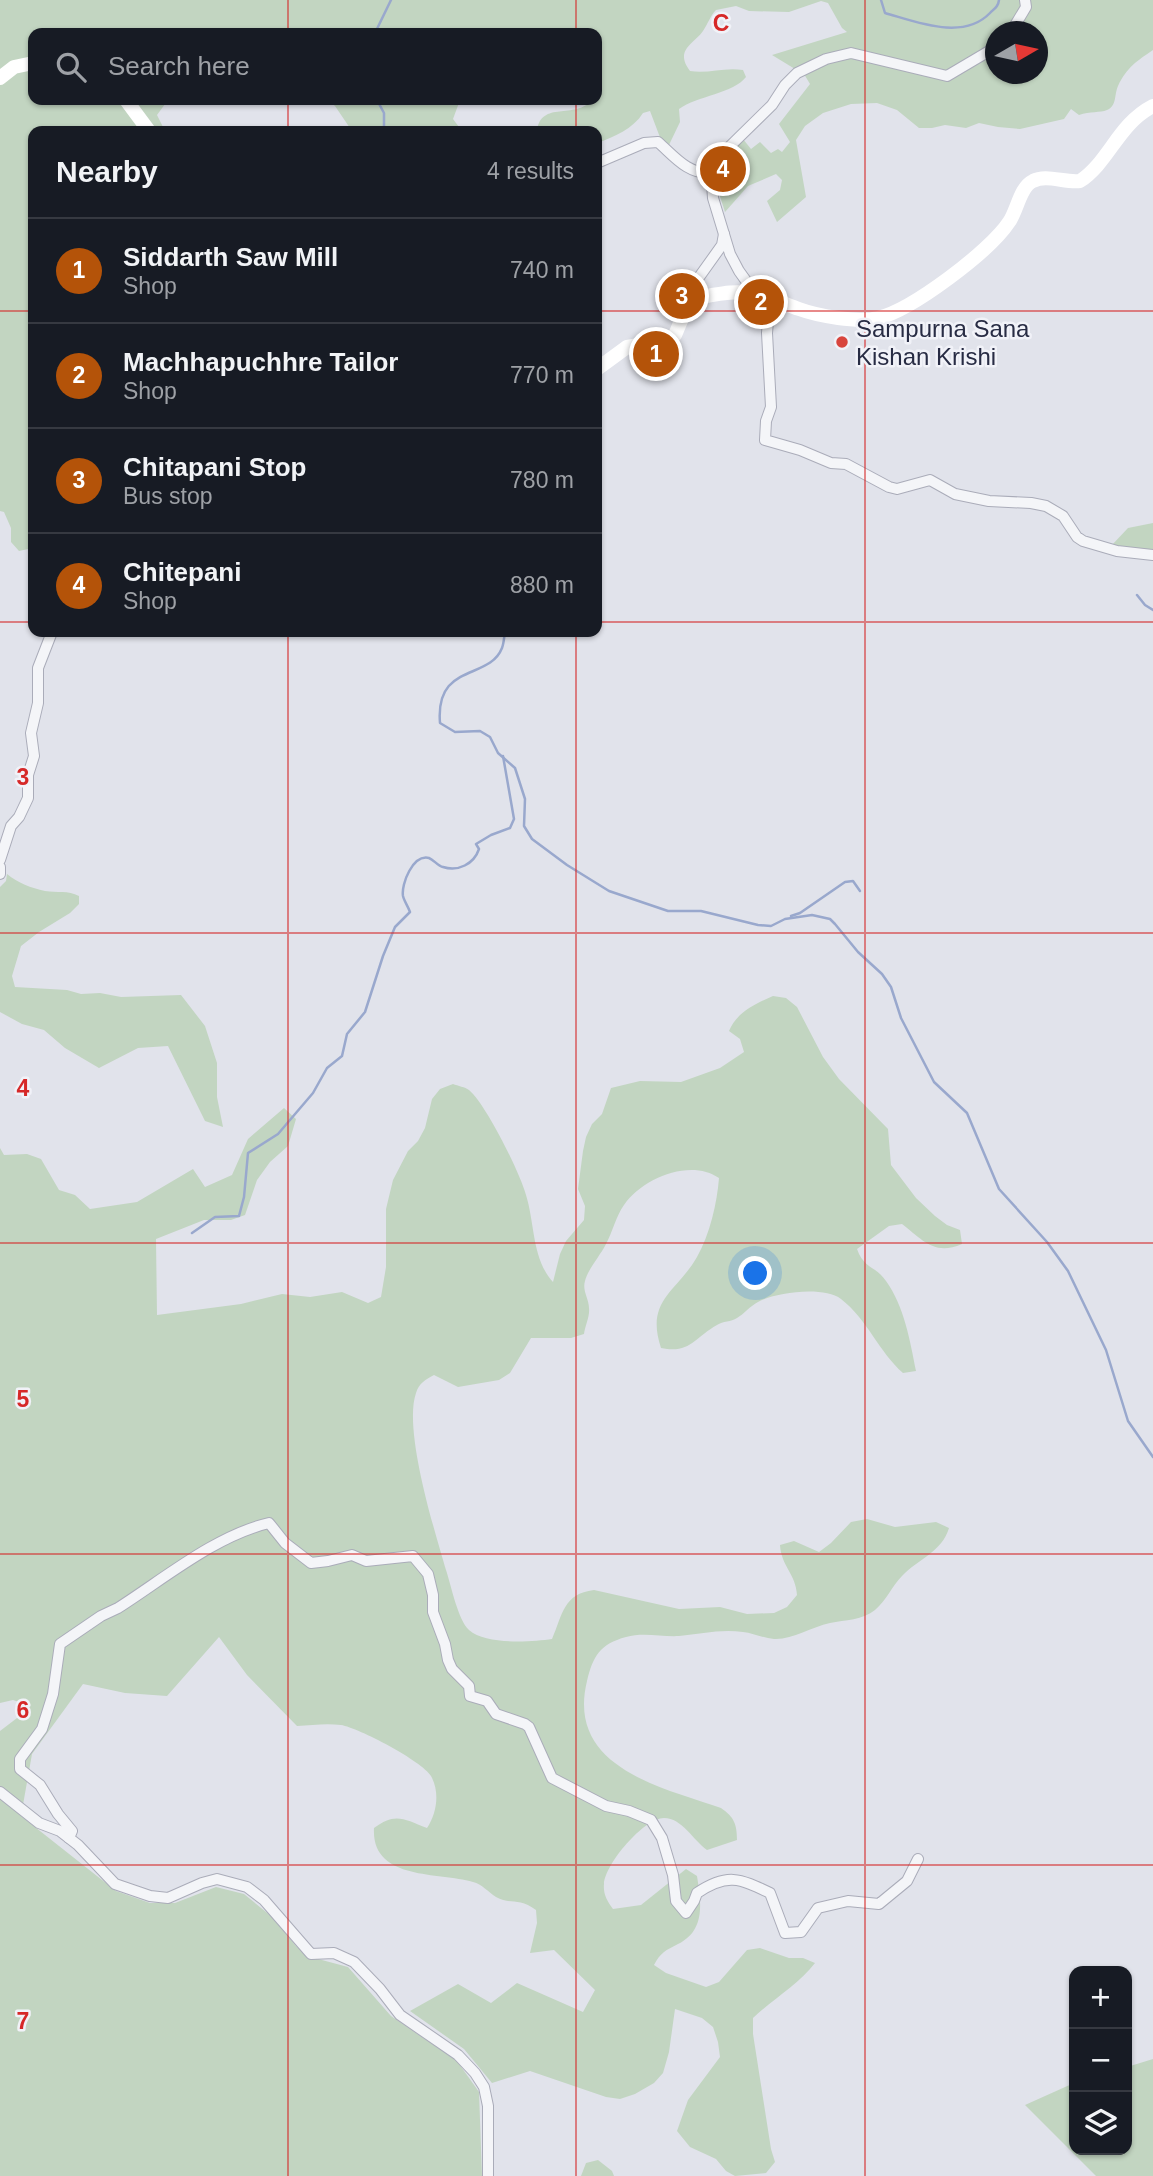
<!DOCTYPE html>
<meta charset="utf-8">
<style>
:root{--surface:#171b24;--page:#242831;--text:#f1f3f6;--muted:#9ea1a6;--line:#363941;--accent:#b45309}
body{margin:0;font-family:Helvetica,sans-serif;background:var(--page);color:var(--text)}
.controls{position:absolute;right:21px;bottom:21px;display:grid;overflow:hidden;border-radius:14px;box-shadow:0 2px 5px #0004}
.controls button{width:63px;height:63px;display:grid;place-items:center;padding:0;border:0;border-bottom:2px solid var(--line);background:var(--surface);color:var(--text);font:35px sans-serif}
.compass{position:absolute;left:985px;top:21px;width:63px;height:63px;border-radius:50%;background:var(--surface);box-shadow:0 2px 5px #0004;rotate:81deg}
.you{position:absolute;left:756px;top:1274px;width:24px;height:24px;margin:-18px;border:5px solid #fff;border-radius:50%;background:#1a73e8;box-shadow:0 0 0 10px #1a73e833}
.badge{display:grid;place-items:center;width:46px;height:46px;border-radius:50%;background:var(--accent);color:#fff;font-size:23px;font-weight:700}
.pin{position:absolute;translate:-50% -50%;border:4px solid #fff;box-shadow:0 2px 7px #0006}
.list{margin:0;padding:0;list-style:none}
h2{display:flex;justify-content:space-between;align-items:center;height:91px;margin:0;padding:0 28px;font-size:30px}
h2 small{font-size:23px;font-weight:400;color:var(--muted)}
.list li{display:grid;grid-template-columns:46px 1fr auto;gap:21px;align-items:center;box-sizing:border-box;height:105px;padding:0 28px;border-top:2px solid var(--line)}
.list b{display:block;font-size:26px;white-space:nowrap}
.list p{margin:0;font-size:23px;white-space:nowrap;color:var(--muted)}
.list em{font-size:23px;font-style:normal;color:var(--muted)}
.icon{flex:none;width:38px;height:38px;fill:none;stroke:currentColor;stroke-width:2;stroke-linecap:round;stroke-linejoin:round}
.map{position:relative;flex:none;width:1153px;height:2176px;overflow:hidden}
.search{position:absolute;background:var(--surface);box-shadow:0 2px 5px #0004;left:28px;top:28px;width:574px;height:77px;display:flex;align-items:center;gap:18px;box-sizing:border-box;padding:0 24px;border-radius:14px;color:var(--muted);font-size:26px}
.panel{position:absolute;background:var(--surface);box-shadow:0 2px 5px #0004;left:28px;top:126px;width:574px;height:511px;border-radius:14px}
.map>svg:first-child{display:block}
.green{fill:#c2d5c1;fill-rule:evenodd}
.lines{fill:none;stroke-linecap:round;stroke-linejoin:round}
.stream{stroke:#99a8cd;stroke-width:2.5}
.street-casing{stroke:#aaacb9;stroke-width:12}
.street{stroke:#f4f5f8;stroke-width:10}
.secondary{stroke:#fff;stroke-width:14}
.grid{fill:none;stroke:#d62828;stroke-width:2;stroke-opacity:0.55}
.poi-dot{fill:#d8453d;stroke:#f1f2f8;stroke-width:2.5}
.labels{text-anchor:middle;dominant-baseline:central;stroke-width:5;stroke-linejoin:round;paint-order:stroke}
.poi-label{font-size:24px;fill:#282c44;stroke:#f1f2f8;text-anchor:start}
.grid-label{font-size:23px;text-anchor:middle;font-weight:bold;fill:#d62828;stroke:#f1f2f8;stroke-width:5;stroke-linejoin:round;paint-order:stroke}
</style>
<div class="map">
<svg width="1153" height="2176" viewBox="0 0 1153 2176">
<rect width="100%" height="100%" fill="#e1e3eb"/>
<g class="green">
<path d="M 0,0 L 1153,0 L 1153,50 C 1137,61 1127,67 1118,86 C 1114,95 1117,106 1107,110 C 1100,113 1090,111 1079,115 L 1071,109 L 1064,119 L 1020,129 L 998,127 L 979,123 L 966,128 L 945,125 L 932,128 L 919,128 L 897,110 L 877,103 L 851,104 L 823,113 L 805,126 L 796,140 L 806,197 L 777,222 L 767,201 L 780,190 L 782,180 L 776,174 L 748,186 L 725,212 L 716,184 L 733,166 L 724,159 L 743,139 L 751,149 L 760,142 L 771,153 L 778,149 L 782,152 L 790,142 L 779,124 L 810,84 L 804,74 L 818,69 L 819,58 L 795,69 L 772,55 L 847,32 L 842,28 L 828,3 L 821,1 L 789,12 L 749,11 L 736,6 L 716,10 C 710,16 708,24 703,31 C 694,44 674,50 690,71 C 708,74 724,67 743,70 L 746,77 C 734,93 697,96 679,109 L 680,122 L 668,147 L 661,140 L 650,111 L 643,113 C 633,129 614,137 597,143 L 597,131 L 537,131 C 541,100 575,120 592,100 L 597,100 L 597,33 L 33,33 L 33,100 L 168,100 L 157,115 L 165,131 L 33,131 L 33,548 L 19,551 L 11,542 L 11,528 L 4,512 L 0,511 ZM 996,32 L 1038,32 L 1038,74 L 996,74 Z"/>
<polygon points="328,100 460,100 453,119 462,131 352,131 335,106"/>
<polygon points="1153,523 1153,551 1112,545 1128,528"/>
<path d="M 7,874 C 18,883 31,888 45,891 C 57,893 68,890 79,896 L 79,904 L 70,913 L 39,932 L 21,946 L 12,976 L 15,987 L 67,990 L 81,994 L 100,993 L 121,997 L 181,995 L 205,1026 L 217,1063 L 217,1097 L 223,1127 L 205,1121 L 168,1046 L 138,1048 L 99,1068 L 65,1048 L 44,1030 L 22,1024 L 0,1012 L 0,887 L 6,881 Z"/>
<path d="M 773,996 L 786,998 L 797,1007 L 823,1057 L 839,1079 L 888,1129 L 891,1165 L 916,1198 L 935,1216 L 947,1225 L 960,1230 L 962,1244 C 934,1256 923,1240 902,1224 L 889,1226 L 857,1249 C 864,1269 876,1266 886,1281 C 904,1306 910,1340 916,1371 L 903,1373 C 879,1352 867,1319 841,1299 C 824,1286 776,1292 758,1302 C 750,1306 744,1314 737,1318 C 731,1322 723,1321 717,1325 C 694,1338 690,1354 661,1348 C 645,1300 677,1292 697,1257 C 710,1234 717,1203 719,1178 C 691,1158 642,1178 624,1205 C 616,1216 613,1231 606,1244 C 600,1256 588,1269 585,1281 C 582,1291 589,1299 589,1308 C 590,1316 585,1326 584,1334 L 571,1338 L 531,1338 L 510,1373 L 499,1380 L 458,1387 L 434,1375 C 425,1380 419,1383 416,1393 C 403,1430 435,1532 446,1570 C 451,1585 458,1620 469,1630 C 486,1645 531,1642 552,1639 C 563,1614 563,1594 594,1590 L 679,1609 L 720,1607 L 747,1614 L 774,1613 L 787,1607 L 797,1595 C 796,1574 781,1566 780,1545 L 794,1541 L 819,1552 L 831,1543 L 851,1522 L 867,1519 L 895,1527 L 936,1522 L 949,1528 C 942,1552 918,1559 902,1576 C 892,1586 886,1601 875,1610 C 863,1620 845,1620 830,1623 C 811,1627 792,1640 774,1639 C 763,1638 753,1633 743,1632 C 720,1629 701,1634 679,1636 C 662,1637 643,1632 626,1637 C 600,1644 593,1656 587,1681 C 566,1767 660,1787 721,1808 C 734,1817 737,1824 737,1840 L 707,1850 C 693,1840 682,1818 664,1818 C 644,1818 605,1864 604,1884 C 603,1894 607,1901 613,1909 L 641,1905 L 686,1869 L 697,1876 C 701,1902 706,1930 678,1944 C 666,1950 660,1953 654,1965 L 666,1973 L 706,1987 L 719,1982 L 747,1950 L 760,1948 L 789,1958 L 803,1958 L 815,1963 C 799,1984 773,1999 753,2018 L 753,2034 L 771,2149 L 775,2162 L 766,2173 L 735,2176 L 726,2171 L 716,2159 L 690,2147 L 677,2131 L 688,2100 L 720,2057 L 718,2042 L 713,2027 L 702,2018 L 675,2009 L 669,2052 L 663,2073 L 654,2083 L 635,2094 L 620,2099 L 606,2097 L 530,2071 L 492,2083 L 464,2049 L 410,2011 L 458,1984 L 491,2003 L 517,1983 L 583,2012 L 595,1990 L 554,1950 L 530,1953 L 537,1923 L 536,1910 C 519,1897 509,1905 496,1897 C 488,1892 482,1884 473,1882 C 438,1872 371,1881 374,1828 C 395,1812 404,1819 427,1828 C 437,1813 440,1792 431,1776 C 422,1761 359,1728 341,1725 C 327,1723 312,1725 297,1726 L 247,1675 L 219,1637 L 167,1696 L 125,1693 L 83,1684 L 32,1754 L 21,1816 L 116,1891 L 150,1903 L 175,1903 L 216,1887 L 244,1894 L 271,1916 L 296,1946 L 307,1956 L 348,1967 L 391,2016 L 457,2061 L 479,2092 L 482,2176 L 0,2176 L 0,1731 L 21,1715 L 23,1708 L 19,1702 L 13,1700 L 0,1703 L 0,1148 L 4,1155 L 27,1154 L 41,1159 L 59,1190 L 75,1195 L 90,1209 L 137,1202 L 193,1169 L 205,1187 L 232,1175 L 248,1139 L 284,1108 L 296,1119 L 288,1146 L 270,1162 L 257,1180 L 245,1215 L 231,1220 L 204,1220 L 156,1239 L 157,1315 L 241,1304 L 282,1294 L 310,1297 L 342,1292 L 368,1303 L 381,1297 L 386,1267 L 386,1209 L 393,1180 L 408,1151 L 418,1141 L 425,1128 L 432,1099 L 440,1089 L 453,1084 C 458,1086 465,1087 469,1090 C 486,1104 520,1173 526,1195 C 535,1224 532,1259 553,1282 L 560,1254 L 566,1241 L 584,1220 L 585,1206 L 578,1189 L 583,1151 L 586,1137 L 592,1124 L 602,1114 L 611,1088 L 640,1081 L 681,1082 L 720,1068 L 744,1052 L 740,1039 L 729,1031 C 737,1012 755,1004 773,996 Z"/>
<polygon points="1153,2059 1153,2176 1096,2176 1025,2105 1074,2083 1074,2150 1127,2150 1127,2067"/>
<polygon points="598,2160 612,2171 614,2176 581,2176 586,2163"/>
</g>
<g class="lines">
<g class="stream">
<path d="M 881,0 L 885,13 C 917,22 963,41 990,13 C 995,8 998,7 999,0"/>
<polyline points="375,33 391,0"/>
<polyline points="377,100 384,113 384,131"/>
<polyline points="1137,595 1145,605 1153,610"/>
<path d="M 505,632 C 504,637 504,643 502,648 C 489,681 435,662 440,723 L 455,732 L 480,731 L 490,737 L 498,753 L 515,768 L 525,799 L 524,826 L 532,839 L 567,865 L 609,891 L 668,911 L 701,911 L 758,925 L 771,926 L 785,919 L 812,915 L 830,919 L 835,924 L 858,952 L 882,974 L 891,987 L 901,1018 L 934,1082 L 967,1113 L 999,1189 L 1047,1242 L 1068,1271 L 1106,1350 L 1128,1421 L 1153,1457"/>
<polyline points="791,916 800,913 845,882 853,881 860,891"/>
<path d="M 192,1233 L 215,1217 L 239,1216 L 244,1197 L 248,1153 L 278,1134 L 313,1093 L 327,1068 L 342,1056 L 347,1034 L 365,1012 L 383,956 L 395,927 L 410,912 C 408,906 404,901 403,896 C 401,884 413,854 429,858 C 434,860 438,866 443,867 C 458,872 474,864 479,849 L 476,844 L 491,835 L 510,828 L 514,819 L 503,756"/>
</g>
<g class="street-casing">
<g id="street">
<polyline points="1011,32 1026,7 1025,0"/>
<polyline points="996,47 947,76 851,53 826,59 797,73 785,85 772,105 722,154 711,169 713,198 730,254 739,271 749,285 770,297 767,333 771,407 766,421 765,440 800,450 831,463 846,464 889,487 897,489 930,480 955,494 989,501 1031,503 1046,506 1063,516 1077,537 1083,541 1117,551 1153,555"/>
<path d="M 597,163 L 644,143 L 658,142 C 674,156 688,175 712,173"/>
<polyline points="690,301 697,280 722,245 724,234"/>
<polyline points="0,860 11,826 19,817 28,798 28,775 34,756 31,733 38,703 38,668 52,632"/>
<polyline points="0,867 0,874"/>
<polyline points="0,1792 39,1823 60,1831 78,1845 115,1884 150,1896 168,1898 202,1883 217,1879 247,1887 264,1900 311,1954 334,1953 354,1962 380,1989 400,2015 458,2055 475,2073 484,2087 488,2106 488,2176"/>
<path d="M 69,1838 L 72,1831 L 58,1814 L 40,1785 L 20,1769 L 20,1759 L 42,1729 L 53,1694 L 60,1644 L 101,1616 L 118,1608 C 165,1578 215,1536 269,1523 L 285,1543 L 311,1563 L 328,1561 L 352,1555 L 366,1561 L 413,1556 L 428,1574 L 433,1595 L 433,1612 L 445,1644 L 448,1660 L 452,1669 L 469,1686 L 470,1696 L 487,1701 L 496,1714 L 525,1724 L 529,1727 L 552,1778 L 606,1806 L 629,1811 L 651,1820 L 662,1838 L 673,1875 L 676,1901 L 686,1913 L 694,1901 L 697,1893 C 727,1873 739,1878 770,1893 L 785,1933 L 801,1932 L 818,1908 L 848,1901 L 879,1904 L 907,1881 L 918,1859"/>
</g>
</g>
<use href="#street" class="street"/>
<g class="secondary">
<polyline points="0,78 14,67 33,63"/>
<polyline points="126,100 149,131"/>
<path d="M 597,369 L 627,347 L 662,341 L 675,335 L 688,304 C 694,298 703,297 712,295 C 724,293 736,291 749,293 C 767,295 782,303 799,309 C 818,316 858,323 878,318 C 912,310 990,251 1009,222 C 1017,211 1020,187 1033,181 C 1046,174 1065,183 1080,181 C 1109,162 1118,124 1153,106"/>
</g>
</g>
<path class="grid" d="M 288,0 L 288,33M 576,0 L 576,33M 865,0 L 865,2176M 288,100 L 288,131M 576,100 L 576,131M 0,311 L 33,311M 597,311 L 1153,311M 0,622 L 33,622M 597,622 L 1153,622M 288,632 L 288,2176M 576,632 L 576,2176M 0,933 L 1153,933M 0,1243 L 1153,1243M 0,1554 L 1153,1554M 0,1865 L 1153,1865"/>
<circle class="poi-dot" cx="842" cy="342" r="7"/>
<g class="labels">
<g class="poi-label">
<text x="856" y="328">Sampurna Sana<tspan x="856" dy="28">Kishan Krishi</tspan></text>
</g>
</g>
<g class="grid-label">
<text x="721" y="31">C</text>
<text x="23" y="785">3</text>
<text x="23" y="1096">4</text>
<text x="23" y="1407">5</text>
<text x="23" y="1718">6</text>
<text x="23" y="2029">7</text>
</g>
</svg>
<div class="controls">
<button>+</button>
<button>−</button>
<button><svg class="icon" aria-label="layers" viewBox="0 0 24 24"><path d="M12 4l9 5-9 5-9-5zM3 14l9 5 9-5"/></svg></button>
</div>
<svg class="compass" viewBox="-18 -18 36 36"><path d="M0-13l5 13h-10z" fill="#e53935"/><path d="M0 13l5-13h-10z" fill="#9ea1a6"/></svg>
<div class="you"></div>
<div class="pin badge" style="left:656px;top:354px">1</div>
<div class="pin badge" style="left:761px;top:302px">2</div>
<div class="pin badge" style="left:682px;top:296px">3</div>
<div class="pin badge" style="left:723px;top:169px">4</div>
<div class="search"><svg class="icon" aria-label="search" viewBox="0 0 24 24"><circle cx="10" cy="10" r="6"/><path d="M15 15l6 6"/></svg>Search here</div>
<section class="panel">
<h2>Nearby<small>4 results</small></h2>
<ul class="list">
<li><span class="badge">1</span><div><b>Siddarth Saw Mill</b><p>Shop</p></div><em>740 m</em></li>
<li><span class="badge">2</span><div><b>Machhapuchhre Tailor</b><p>Shop</p></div><em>770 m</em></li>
<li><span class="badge">3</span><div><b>Chitapani Stop</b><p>Bus stop</p></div><em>780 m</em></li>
<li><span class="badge">4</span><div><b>Chitepani</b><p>Shop</p></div><em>880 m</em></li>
</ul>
</section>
</div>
